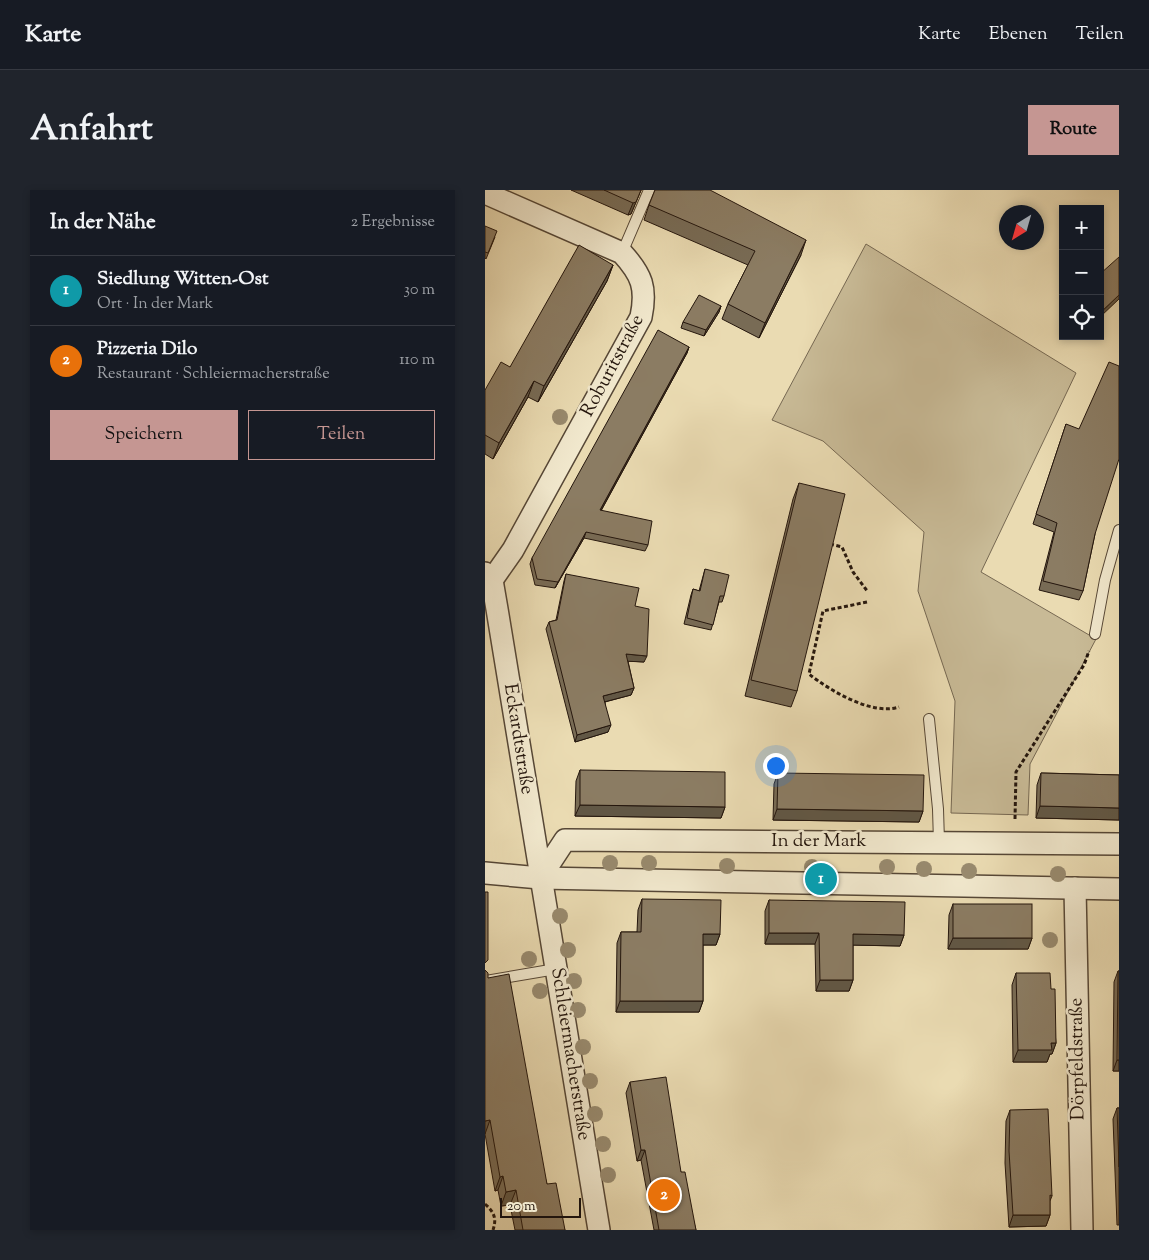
<!DOCTYPE html>
<html lang="de">
<meta charset="utf-8">
<style>
:root{--surface:#171b24;--page:#20242c;--text:#f1f3f6;--muted:#9ea1a6;--line:#363941;--accent:#c59692}
body{margin:0;font-family:"Sorts Mill Goudy",serif;background:var(--page);color:var(--text)}
.controls{position:absolute;right:15px;top:15px;display:grid;overflow:hidden;border-radius:0px;box-shadow:0 2px 8px #0003}
.controls button{width:45px;height:45px;display:grid;place-items:center;padding:0;border:0;border-bottom:1px solid var(--line);background:var(--surface);color:var(--text);font:25px sans-serif}
.compass{position:absolute;left:514px;top:15px;width:45px;height:45px;border-radius:50%;background:var(--surface);box-shadow:0 2px 8px #0003;rotate:217deg}
.scale{position:absolute;left:15px;bottom:12px;width:81px;box-sizing:border-box;padding-left:5px;border:2px solid #24160d;border-top:0;font-size:14px;line-height:18px;white-space:nowrap;color:#24160d;-webkit-text-stroke:4px #f1e8cd;paint-order:stroke}
.you{position:absolute;left:290px;top:575px;width:18px;height:18px;margin:-12px;border:4px solid #fff;border-radius:50%;background:#1a73e8;box-shadow:0 0 0 8px #1a73e833}
.badge{display:grid;place-items:center;width:32px;height:32px;border-radius:50%;background:var(--accent);color:#fff;font-size:16px;font-weight:700}
.pin{position:absolute;translate:-50% -50%;border:2px solid #fff;box-shadow:0 1px 5px #0006}
.list{margin:0;padding:0;list-style:none}
h2{display:flex;justify-content:space-between;align-items:center;height:65px;margin:0;padding:0 20px;font-size:21px}
h2 small{font-size:16px;font-weight:400;color:var(--muted)}
.list li{display:grid;grid-template-columns:32px 1fr auto;gap:15px;align-items:center;box-sizing:border-box;height:70px;padding:0 20px;border-top:1px solid var(--line)}
.list b{display:block;font-size:19px;white-space:nowrap}
.list p{margin:0;font-size:16px;white-space:nowrap;color:var(--muted)}
.list em{font-size:16px;font-style:normal;color:var(--muted)}
.actions{display:flex;gap:10px;padding:15px 20px}
.actions a{flex:1;padding:11px 0;border:1px solid var(--accent);border-radius:0px;text-align:center;font-size:18px;color:var(--accent)}
.actions .main{background:var(--accent);color:#111}
.icon{flex:none;width:28px;height:28px;fill:none;stroke:currentColor;stroke-width:2;stroke-linecap:round;stroke-linejoin:round}
.map{position:relative;flex:none;width:634px;height:1040px;overflow:hidden;border-radius:0px}
header{display:flex;align-items:center;gap:30px;box-sizing:border-box;height:70px;padding:0 25px;background:var(--surface);border-bottom:1px solid var(--line)}
header strong{font-size:24px}
nav{display:flex;gap:28px;margin-inline-start:auto;font-size:18px}
.intro{display:flex;align-items:center;justify-content:space-between;box-sizing:border-box;height:120px;padding:0 30px}
h1{margin:0;font-size:35px}
.button{padding:12px 22px;border-radius:0px;background:var(--accent);color:#111;font-size:18px;font-weight:700}
main{display:flex;gap:30px;padding:0 30px}
aside{flex:1;background:var(--surface);border-radius:0px;box-shadow:0 2px 8px #0003}
.map>svg:first-child{display:block}
.green{fill:#c8ba96;stroke:#766852}
.lines{fill:none;stroke-linecap:round;stroke-linejoin:round}
.service-casing{stroke:#564736;stroke-width:12}
.minor-casing{stroke:#564736;stroke-width:24}
.path{stroke:#24160d;stroke-width:3;stroke-dasharray:4 2.5;stroke-linecap:butt}
.service{stroke:#f1e8cd;stroke-width:10}
.minor{stroke:#f1e8cd;stroke-width:21}
.tree{fill:#988a6e}
.wall{fill:#786b55;stroke:#24160d}
.shaded-wall{fill:#615745;stroke:#24160d}
.building{fill:#8b7c63;stroke:#24160d}
.labels{text-anchor:middle;dominant-baseline:central;stroke-width:5;stroke-linejoin:round;paint-order:stroke}
.street-label{font-size:19px;fill:#24160d;stroke:#f1e8cd}
</style>
<header>
<strong>Karte</strong>
<nav><a>Karte</a><a>Ebenen</a><a>Teilen</a></nav>
</header>
<div class="intro"><h1>Anfahrt</h1><a class="button">Route</a></div>
<main>
<aside>
<h2>In der Nähe<small>2 Ergebnisse</small></h2>
<ul class="list">
<li><span class="badge" style="background:#0f9aa8">1</span><div><b>Siedlung Witten-Ost</b><p>Ort · In der Mark</p></div><em>30 m</em></li>
<li><span class="badge" style="background:#e8710a">2</span><div><b>Pizzeria Dilo</b><p>Restaurant · Schleiermacherstraße</p></div><em>110 m</em></li>
</ul>
<div class="actions"><a class="main">Speichern</a><a>Teilen</a></div>
</aside>
<div class="map">
<svg width="634" height="1040" viewBox="0 0 634 1040">
<rect width="100%" height="100%" fill="#eadbb2"/>
<filter id="stains"><feTurbulence type="fractalNoise" baseFrequency=".004" numOctaves="4"/><feColorMatrix values="0 0 0 0 .2 0 0 0 0 .09 0 0 0 0 .02 0 0 0 .5 -.17"/></filter>
<radialGradient id="worn" r=".72"><stop offset=".6" stop-color="#630" stop-opacity="0"/><stop offset="1" stop-color="#630" stop-opacity=".3"/></radialGradient>
<polygon class="green" points="381,54 591,183 496,382 611,449 545,574 543,625 466,623 470,511 433,401 439,342 338,251 287,230"/>
<g class="lines">
<g class="service-casing">
<g id="service">
<polyline points="137,63 164,0"/>
<polyline points="610,444 620,390 634,340"/>
<polyline points="444,529 453,619 454,652"/>
<polyline points="0,791 71,779"/>
</g>
</g>
<g class="minor-casing">
<g id="minor">
<path d="M 0,3 L 137,63 C 157,85 162,98 156,127 L 28,360 L 7,390"/>
<polyline points="0,383 7,390 12,419 114,1040"/>
<polyline points="0,683 55,688 634,699"/>
<polyline points="55,688 80,650 634,654"/>
<polyline points="590,698 597,1040"/>
</g>
</g>
<g class="path">
<polyline points="345,354 357,357 368,382 383,402"/>
<path d="M 382,412 L 338,421 L 324,484 C 344,500 387,526 414,517"/>
<polyline points="530,629 531,582 599,475 604,461"/>
<path d="M 0,1014 C 9,1022 12,1028 8,1040"/>
</g>
<use href="#service" class="service"/>
<use href="#minor" class="minor"/>
</g>
<g class="tree">
<circle cx="75" cy="227" r="8"/>
<circle cx="125" cy="673" r="8"/>
<circle cx="164" cy="673" r="8"/>
<circle cx="242" cy="676" r="8"/>
<circle cx="327" cy="677" r="8"/>
<circle cx="402" cy="677" r="8"/>
<circle cx="439" cy="679" r="8"/>
<circle cx="484" cy="681" r="8"/>
<circle cx="573" cy="684" r="8"/>
<circle cx="75" cy="726" r="8"/>
<circle cx="565" cy="750" r="8"/>
<circle cx="83" cy="760" r="8"/>
<circle cx="44" cy="769" r="8"/>
<circle cx="89" cy="791" r="8"/>
<circle cx="55" cy="801" r="8"/>
<circle cx="93" cy="820" r="8"/>
<circle cx="98" cy="857" r="8"/>
<circle cx="105" cy="891" r="8"/>
<circle cx="110" cy="924" r="8"/>
<circle cx="118" cy="954" r="8"/>
<circle cx="123" cy="985" r="8"/>
</g>
<g class="wall">
<polygon points="86,0 156,0 146,24 143,25"/>
<polygon points="164,15 316,65 274,148 237,129 243,114 263,75 159,30"/>
<polygon points="0,36 10,47 1,69 0,68"/>
<polygon points="128,75 122,91 53,212 43,207 8,269 0,264 0,200 25,177"/>
<polygon points="236,116 234,122 219,146 196,138 198,132"/>
<polygon points="204,157 202,163 116,321 163,355 160,361 99,348 70,398 50,395 45,374 47,368"/>
<polygon points="581,234 610,344 598,401 594,410 554,400 569,342 548,334"/>
<polygon points="314,293 312,501 306,517 260,506 308,309"/>
<polygon points="220,379 239,406 237,412 234,412 226,440 199,434 206,405 208,399 214,401"/>
<polygon points="81,384 150,416 159,472 143,471 149,498 146,505 120,512 123,542 90,552 61,439 64,432 71,430 79,391"/>
<polygon points="95,580 240,617 236,628 90,626 91,591"/>
<polygon points="293,583 438,621 434,632 288,630 289,594"/>
<polygon points="556,583 634,585 634,630 551,628 552,595"/>
<polygon points="157,709 235,744 231,755 218,755 218,811 214,822 131,822 132,753 136,742 152,742 153,720"/>
<polygon points="284,710 419,745 415,756 368,755 368,790 364,801 331,801 330,754 280,754 280,721"/>
<polygon points="468,714 547,748 543,759 463,759 464,725"/>
<polygon points="633,781 634,781 634,881 628,881 629,792"/>
<polygon points="531,783 566,799 571,853 567,864 565,864 562,872 528,872 527,795"/>
<polygon points="3,788 62,994 80,1040 30,1040 25,1015 16,1016 13,1000 10,1001 0,944"/>
<polygon points="145,892 196,982 211,1040 169,1040 156,970 152,971 141,903"/>
<polygon points="632,918 634,918 634,1035 632,1035 628,929"/>
<polygon points="525,920 567,1006 565,1011 565,1025 561,1036 524,1037 520,973 521,931"/>
</g>
<g class="shaded-wall">
<polygon points="156,0 146,24 143,25 148,13"/>
<polygon points="321,50 316,65 274,148 280,133"/>
<polygon points="128,75 122,91 53,212 59,196"/>
<polygon points="634,105 634,109 615,127 615,123"/>
<polygon points="236,116 234,122 219,146 221,140"/>
<polygon points="204,157 202,163 113,326 115,320"/>
<polygon points="49,191 43,207 8,269 14,253"/>
<polygon points="101,342 99,348 70,398 73,392"/>
<polygon points="141,464 162,466 159,472 138,471"/>
<polygon points="149,498 146,505 115,513 118,506"/>
<polygon points="126,535 123,542 90,552 92,545"/>
<polygon points="95,615 240,617 236,628 90,626"/>
<polygon points="555,616 634,618 634,630 551,628"/>
<polygon points="292,619 438,621 434,632 288,630"/>
<polygon points="284,743 334,743 330,754 280,754"/>
<polygon points="218,744 235,744 231,755 214,755"/>
<polygon points="368,744 419,745 415,756 364,755"/>
<polygon points="468,748 547,748 543,759 463,759"/>
<polygon points="335,790 368,790 364,801 331,801"/>
<polygon points="135,811 218,811 214,822 131,822"/>
<polygon points="566,853 571,853 567,864 565,864 562,872 528,872 533,860"/>
<polygon points="632,870 634,870 634,881 628,881"/>
<polygon points="5,930 0,944 0,931"/>
<polygon points="156,960 160,960 156,970 152,971"/>
<polygon points="18,986 13,1000 10,1001 15,987"/>
<polygon points="31,1000 25,1015 16,1016 21,1002"/>
<polygon points="528,1025 565,1025 561,1036 524,1037"/>
</g>
<g class="building">
<polygon points="119,0 156,0 151,12 148,13"/>
<polygon points="170,0 225,0 321,50 280,133 243,114 270,61 164,15"/>
<polygon points="0,36 12,41 3,63 0,62"/>
<polygon points="94,55 128,75 59,196 49,191 14,253 0,245 0,200 16,172 25,177"/>
<polygon points="634,67 634,105 615,123 615,84"/>
<polygon points="214,105 236,116 221,140 198,132"/>
<polygon points="173,140 204,157 115,320 167,331 163,355 101,342 73,392 52,389 47,368"/>
<polygon points="624,172 634,176 634,269 610,344 598,401 558,391 572,333 551,324 581,234 594,239"/>
<polygon points="314,293 360,304 312,501 266,490"/>
<polygon points="220,379 244,385 239,406 235,406 228,435 202,428 208,399 215,401"/>
<polygon points="81,384 154,398 150,416 164,419 162,466 141,464 149,498 118,506 126,535 92,545 64,432 72,430"/>
<polygon points="95,580 240,582 240,617 95,615"/>
<polygon points="293,583 439,585 438,621 292,619"/>
<polygon points="556,583 634,585 634,618 555,616"/>
<polygon points="0,702 3,702 3,770 0,773"/>
<polygon points="157,709 236,710 235,744 218,744 218,811 135,811 136,742 156,742"/>
<polygon points="284,710 420,712 419,745 368,744 368,790 335,790 334,743 284,743"/>
<rect x="468" y="714" width="79" height="34"/>
<polygon points="0,780 3,783 3,788 24,784 62,994 71,993 80,1040 38,1040 31,1000 21,1002 18,986 15,987 5,930 0,931"/>
<polygon points="633,781 634,781 634,870 632,870"/>
<polygon points="531,783 565,783 566,799 570,799 571,853 566,853 567,860 533,860"/>
<polygon points="181,887 196,982 200,982 211,1040 174,1040 160,960 156,960 145,892"/>
<polygon points="632,918 634,918 634,977"/>
<polygon points="563,919 567,1006 565,1005 565,1025 528,1025 524,961 525,920"/>
</g>
<g class="labels">
<g class="street-label">
<text transform="translate(128 176) rotate(-62)">Roburitstraße</text>
<text transform="translate(33 549) rotate(81)">Eckardtstraße</text>
<text x="334" y="651">In der Mark</text>
<text transform="translate(85 864) rotate(81)">Schleiermacherstraße</text>
<text transform="translate(593 869) rotate(-91)">Dörpfeldstraße</text>
</g>
</g>
<rect width="100%" height="100%" filter="url(#stains)"/>
<rect width="100%" height="100%" fill="url(#worn)"/>
</svg>
<div class="controls">
<button>+</button>
<button>−</button>
<button><svg class="icon" aria-label="locate" viewBox="0 0 24 24"><circle cx="12" cy="12" r="6"/><path d="M12 2v4M12 18v4M2 12h4M18 12h4"/></svg></button>
</div>
<svg class="compass" viewBox="-18 -18 36 36"><path d="M0-13l5 13h-10z" fill="#e53935"/><path d="M0 13l5-13h-10z" fill="#9ea1a6"/></svg>
<div class="scale">20 m</div>
<div class="you"></div>
<div class="pin badge" style="left:336px;top:689px;background:#0f9aa8">1</div>
<div class="pin badge" style="left:179px;top:1005px;background:#e8710a">2</div>
</div>
</main>
